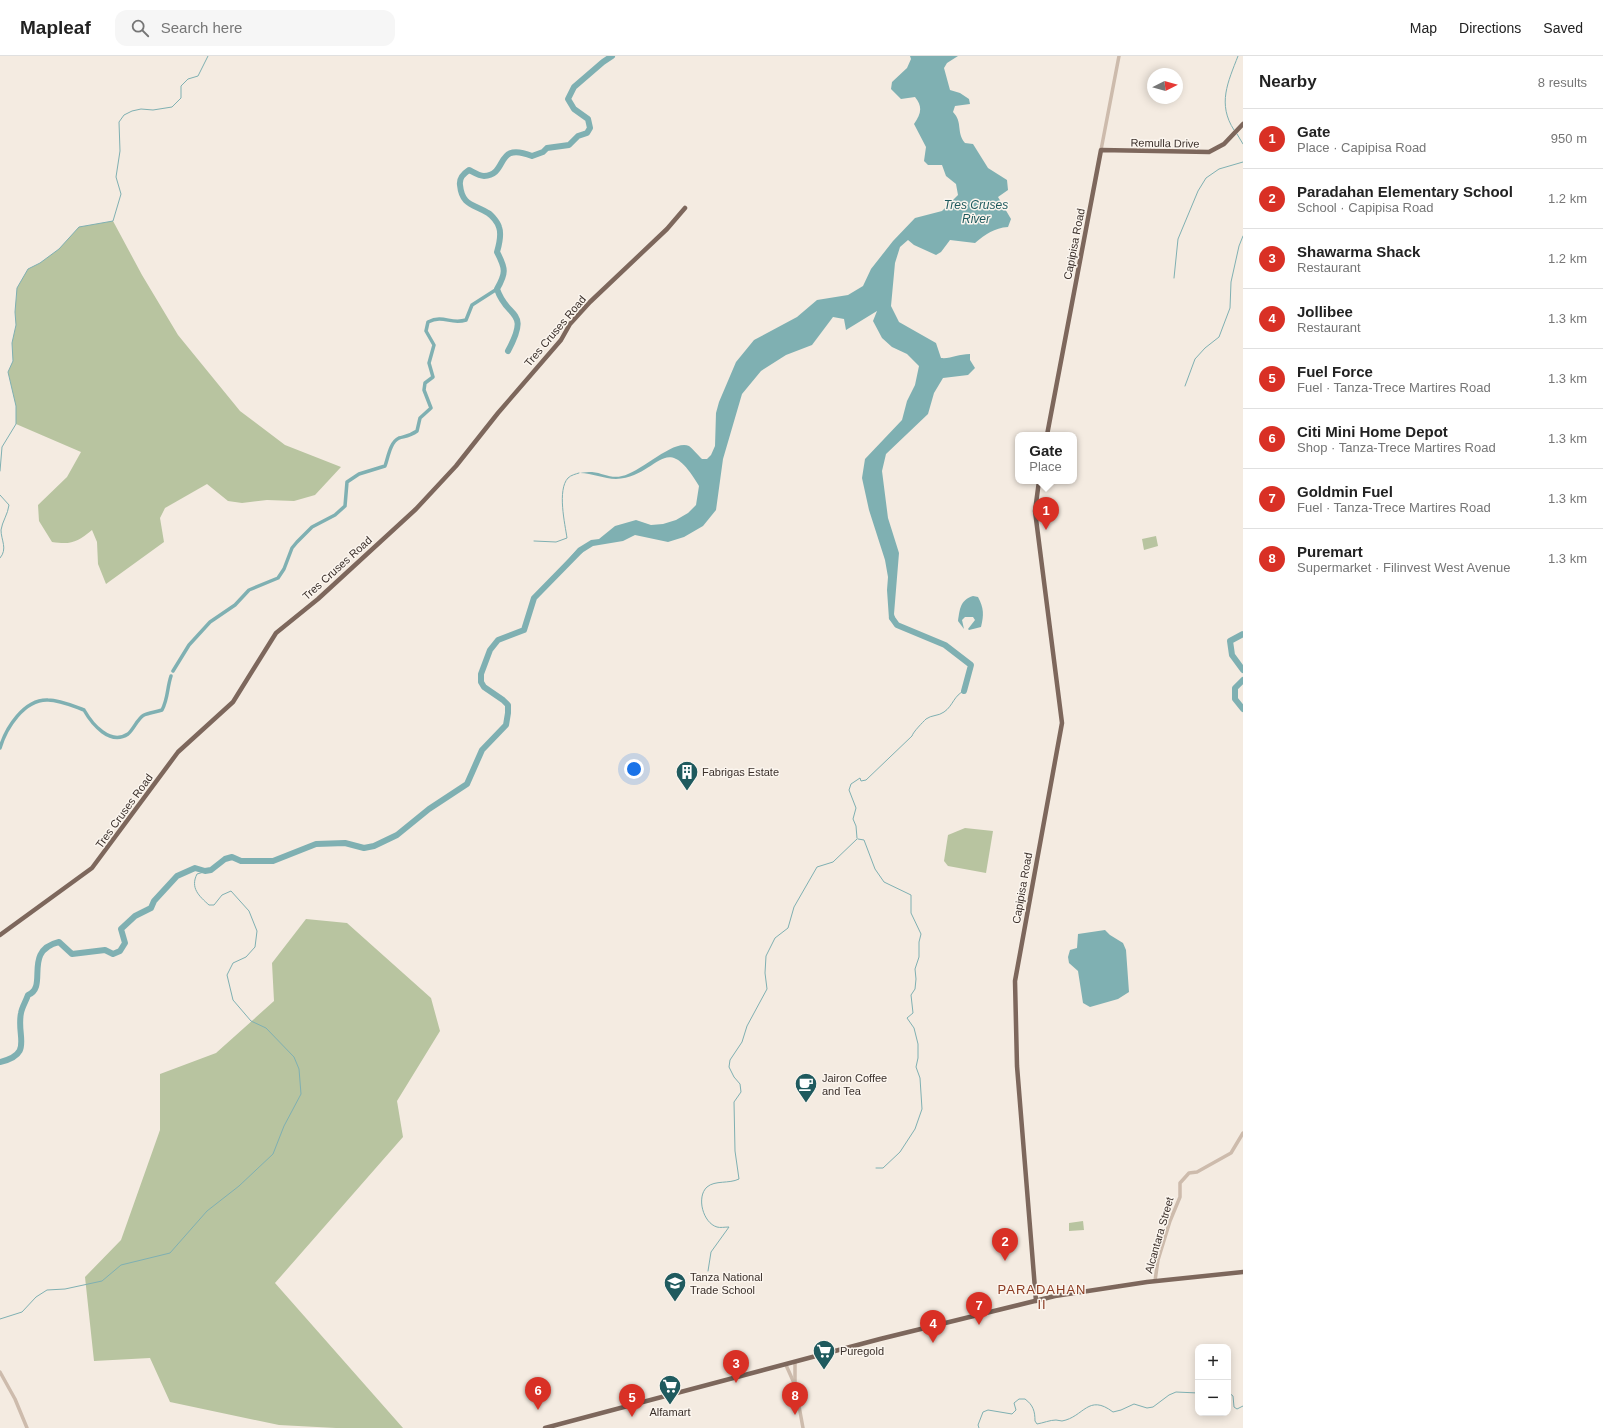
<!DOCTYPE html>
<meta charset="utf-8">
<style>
:root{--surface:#fff;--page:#f6f6f6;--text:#222;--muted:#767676;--line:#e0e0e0;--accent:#d93025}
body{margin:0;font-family:Helvetica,sans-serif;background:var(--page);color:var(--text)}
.controls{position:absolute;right:12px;bottom:12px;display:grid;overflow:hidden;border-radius:8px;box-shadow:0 2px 10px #0003}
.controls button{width:36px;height:36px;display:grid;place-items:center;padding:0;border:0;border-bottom:1px solid var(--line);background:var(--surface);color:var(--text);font:20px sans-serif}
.compass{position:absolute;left:1147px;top:12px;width:36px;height:36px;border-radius:50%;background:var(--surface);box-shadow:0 2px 10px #0003;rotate:84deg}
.you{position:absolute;left:634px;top:713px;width:14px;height:14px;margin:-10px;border:3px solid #fff;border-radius:50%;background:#1a73e8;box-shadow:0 0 0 6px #1a73e833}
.badge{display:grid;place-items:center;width:26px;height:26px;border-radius:50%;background:var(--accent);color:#fff;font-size:13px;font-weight:700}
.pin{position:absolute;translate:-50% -33px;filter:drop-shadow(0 1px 2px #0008)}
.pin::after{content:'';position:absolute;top:21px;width:14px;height:12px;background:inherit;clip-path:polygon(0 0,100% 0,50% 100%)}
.popup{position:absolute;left:1015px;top:376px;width:62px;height:52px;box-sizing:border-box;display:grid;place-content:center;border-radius:8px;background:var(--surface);filter:drop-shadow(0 1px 3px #0005);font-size:13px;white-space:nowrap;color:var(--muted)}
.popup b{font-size:15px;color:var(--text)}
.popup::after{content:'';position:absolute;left:50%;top:100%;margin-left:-8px;border:8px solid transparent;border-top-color:var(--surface)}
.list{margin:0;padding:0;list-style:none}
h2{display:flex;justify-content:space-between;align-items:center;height:52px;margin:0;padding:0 16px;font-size:17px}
h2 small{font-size:13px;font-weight:400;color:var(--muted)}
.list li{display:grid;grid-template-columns:26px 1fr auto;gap:12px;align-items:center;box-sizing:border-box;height:60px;padding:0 16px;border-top:1px solid var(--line)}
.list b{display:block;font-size:15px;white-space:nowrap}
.list p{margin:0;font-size:13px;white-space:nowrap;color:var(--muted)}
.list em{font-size:13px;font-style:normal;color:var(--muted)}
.icon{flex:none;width:22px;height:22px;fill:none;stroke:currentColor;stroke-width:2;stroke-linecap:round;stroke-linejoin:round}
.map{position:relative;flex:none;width:1243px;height:1372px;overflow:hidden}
header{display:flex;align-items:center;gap:24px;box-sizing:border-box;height:56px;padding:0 20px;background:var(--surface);border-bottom:1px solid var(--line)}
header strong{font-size:19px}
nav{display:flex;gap:22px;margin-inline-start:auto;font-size:14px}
.search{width:280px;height:36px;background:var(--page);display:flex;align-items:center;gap:10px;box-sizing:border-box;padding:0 14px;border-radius:12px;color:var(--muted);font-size:15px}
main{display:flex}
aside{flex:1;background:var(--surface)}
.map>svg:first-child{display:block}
.green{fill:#b8c4a0}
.water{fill:#7fb0b2}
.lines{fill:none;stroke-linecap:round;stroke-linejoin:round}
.stream{stroke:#7fb0b2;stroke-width:1}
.canal{stroke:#7fb0b2;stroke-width:3.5}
.river{stroke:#7fb0b2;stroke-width:6}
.minor{stroke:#cdbbac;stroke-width:3.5}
.major{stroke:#7d675c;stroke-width:4.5}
.labels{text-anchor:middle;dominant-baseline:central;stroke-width:3;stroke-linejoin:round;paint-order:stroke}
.street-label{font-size:11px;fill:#3b302b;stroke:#fbf5ee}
.poi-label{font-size:11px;fill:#3b302b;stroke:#fbf5ee;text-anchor:start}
.water-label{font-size:12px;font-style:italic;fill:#1f5a5e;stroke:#fbf5ee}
.quarter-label{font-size:13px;letter-spacing:1px;fill:#8c3b22;stroke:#fbf5ee}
</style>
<header>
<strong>Mapleaf</strong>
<div class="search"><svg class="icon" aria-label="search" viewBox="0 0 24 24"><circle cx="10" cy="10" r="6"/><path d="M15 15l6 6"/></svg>Search here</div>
<nav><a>Map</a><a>Directions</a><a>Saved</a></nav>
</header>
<main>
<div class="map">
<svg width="1243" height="1372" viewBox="0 0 1243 1372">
<rect width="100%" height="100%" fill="#f4ebe1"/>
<g class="green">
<path d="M 113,165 L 142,219 L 178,279 L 240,355 L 285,389 L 341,411 L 315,439 L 294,445 L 267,444 L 242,447 L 228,445 L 207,428 L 165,452 L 160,462 L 164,486 L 106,528 L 98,508 L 97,486 L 92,474 C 77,486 72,489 52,486 L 39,465 L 38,449 L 67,421 L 81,396 L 16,368 L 16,350 L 8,316 L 13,305 L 12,287 L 16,269 L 15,256 L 17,232 L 28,213 L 40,207 L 59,193 L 79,171 Z"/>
<polygon points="1156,480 1158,490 1144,494 1142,483"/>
<polygon points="965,772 993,775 986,817 948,810 944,805 948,779"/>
<polygon points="306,863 347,867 431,942 440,975 397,1045 403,1081 275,1227 403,1372 336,1372 279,1369 170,1346 150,1302 94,1305 85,1221 121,1184 160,1074 160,1018 216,997 274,945 272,907"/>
<polygon points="1083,1165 1084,1174 1069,1175 1069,1167"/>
</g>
<g class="water">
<path d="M 910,0 L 958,0 L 947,7 L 944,12 L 950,34 L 960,37 L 969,43 L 970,48 L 955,50 L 953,56 C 963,66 956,76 965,87 L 973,88 L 988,112 L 1007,124 L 1008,134 L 998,141 L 1011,163 L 1008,171 C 994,172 986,178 975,187 L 950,184 L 941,196 L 936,199 L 914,189 L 908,184 L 900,191 L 895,207 L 891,250 L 899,266 L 936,287 L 941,302 C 951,303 958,298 970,298 L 970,304 L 975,312 L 968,319 L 943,322 L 934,337 L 928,358 L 886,398 L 882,415 L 888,462 L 899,497 L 894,558 L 897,569 L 889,563 L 887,534 L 888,521 L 885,504 L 869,454 L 862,422 L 865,403 L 902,364 L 907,345 L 915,329 L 919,310 L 907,298 L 892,291 L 882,282 L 873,265 L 877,255 L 846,274 L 844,263 L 833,261 L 812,289 L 786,299 L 761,315 L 742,338 L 723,403 L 716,454 L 703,470 L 684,481 L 668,486 L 635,479 L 623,485 L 593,490 L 569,505 L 534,542 L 578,492 L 591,484 L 599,483 L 615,470 L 636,464 L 651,469 L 663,468 L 676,464 L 688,457 L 696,449 L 699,430 C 664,371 660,421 616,423 C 604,423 592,417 580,417 C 584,416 588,416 592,416 C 603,417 611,423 622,420 C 640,417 673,383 689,390 C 693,393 698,399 702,403 L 707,403 L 711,399 L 715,390 L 716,357 L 719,346 L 736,306 L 754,284 L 797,261 L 817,244 L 848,239 L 863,230 L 871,213 L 893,185 L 915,162 L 942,155 L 958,139 L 956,128 L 946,120 L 942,109 L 928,109 L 924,105 L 926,91 L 914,68 C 921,58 923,51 915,41 L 901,43 L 891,33 L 892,26 L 907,12 L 911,3 Z"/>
<path d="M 973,540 L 978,541 C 984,552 984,559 981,571 L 969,574 L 968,573 L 975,564 L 973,561 L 965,561 L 962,564 L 964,573 L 958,565 C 960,553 960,544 973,540 Z"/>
<polygon points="1105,874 1110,879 1123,887 1126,894 1129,936 1118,943 1090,951 1083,947 1078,915 1069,907 1068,901 1070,894 1077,892 1078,878"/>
</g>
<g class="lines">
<g class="stream">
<path d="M 1234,74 C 1217,48 1228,26 1238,0"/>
<polyline points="1237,78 1243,88"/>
<polyline points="1174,222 1178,183 1198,135 1206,122 1219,113 1243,106"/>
<polyline points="1185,330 1195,303 1205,292 1219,281 1230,252 1231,226 1239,190 1243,180"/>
<polyline points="0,415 2,391 16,368 16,350 8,316 13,305 12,287 16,269 15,256 17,232 28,213 40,207 59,193 79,171 113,165 121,138 116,121 120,95 119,66 124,59 132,55 141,53 153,54 172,51 181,42 181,30 188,23 198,20 208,0"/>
<path d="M 0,439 L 9,449 C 8,458 2,466 1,474 C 1,484 8,493 0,502"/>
<path d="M 534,485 L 556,486 L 567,482 C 565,468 557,434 568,422 C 571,419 576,418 579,417"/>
<path d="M 857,782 L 856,770 L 853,763 L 856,752 L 849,734 L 851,728 L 860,722 L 861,725 L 866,724 L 912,680 C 913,676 923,666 926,663 C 931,659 939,660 944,656 C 953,650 954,639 964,635"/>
<polyline points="858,783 864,784 875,813 884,826 911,839 911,857 921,878 919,886 919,901 915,913 916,923 915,933 911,939 913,957 907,962 914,972 918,988 918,1002 916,1011 920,1022 922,1053 915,1073 900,1096 883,1112 876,1112"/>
<path d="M 708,1215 L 711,1196 L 729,1171 C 725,1171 720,1172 717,1171 C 703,1167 696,1141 707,1131 C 715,1124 729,1128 739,1123 L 735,1095 L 734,1046 L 741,1036 L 740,1028 L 734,1021 L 729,1011 L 730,1004 L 742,986 L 747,970 L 767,933 L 765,917 L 766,900 L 775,882 L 788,872 L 794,851 L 817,811 L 833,806 L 857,783"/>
<path d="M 0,1263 L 22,1256 L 36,1241 L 47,1234 L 65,1233 L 102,1225 L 121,1209 L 170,1197 L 207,1155 L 239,1130 L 273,1098 L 284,1070 L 301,1038 L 299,1013 L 294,1001 L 266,972 L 251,965 L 233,944 L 227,919 L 233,907 L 246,901 L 255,891 L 257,875 L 249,855 L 231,835 L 222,839 L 214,849 L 209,849 C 199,840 190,832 197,818 L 211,814"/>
<polyline points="1228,1336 1233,1340 1234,1351 1237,1353 1243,1350"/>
<path d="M 979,1372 L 978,1369 L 983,1356 L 988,1354 L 1012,1358 L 1016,1354 L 1014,1347 L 1019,1343 L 1025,1343 C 1033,1349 1035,1355 1035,1365 L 1037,1368 C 1043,1367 1050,1364 1056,1364 C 1058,1364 1060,1365 1062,1365 C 1084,1361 1088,1337 1113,1356 L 1121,1354 L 1134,1348 L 1147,1352 L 1153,1351 L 1169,1339 L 1176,1336 L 1198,1337"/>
</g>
<g class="canal">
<path d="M 173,615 L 189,589 L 210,566 L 235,549 L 249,534 L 278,522 L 284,513 L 292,492 L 297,486 L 312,471 L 335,459 L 345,450 L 347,426 L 359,418 L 385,410 C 388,402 390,386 399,382 C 406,380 410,380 417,375 L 420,362 L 431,352 L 424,334 L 425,327 L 433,321 L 429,307 L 434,289 L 426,275 L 428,266 C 444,258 450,269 466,264 L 472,249 L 497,233"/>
<path d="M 0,692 C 6,672 24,643 48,644 C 60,644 73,650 84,654 C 92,668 110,690 128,678 C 134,673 137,663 144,659 C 149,657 156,656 162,654 C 168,643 167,632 171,620"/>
</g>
<g class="river">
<path d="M 508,295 C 531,252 507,264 497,233 C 506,217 506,213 497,196 C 499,189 502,179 499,171 C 498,167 492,159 488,157 C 474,148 462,150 460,129 C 459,122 463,118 469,114 C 473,116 479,120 484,120 C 509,119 494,85 532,100 L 543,96 L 547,92 L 569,89 L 578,80 L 587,77 L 590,72 L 588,63 L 574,53 L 568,43 L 574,31 L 603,6 L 612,0"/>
<polyline points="892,562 897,569 945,589 971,609 964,635"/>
<polyline points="1243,578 1230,585 1232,599 1243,614"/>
<polyline points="1243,624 1235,632 1235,643 1243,653"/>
<path d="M 0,1006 C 34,998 16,981 21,957 C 22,951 26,945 28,939 C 49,931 22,895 59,886 L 72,898 L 105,894 L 113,898 L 120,895 L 125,887 L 121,873 L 135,860 L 151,852 L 154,845 L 177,820 L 195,812 L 205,815 L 211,814 L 225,803 L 232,801 L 241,805 L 273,805 L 316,788 L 345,787 L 364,792 L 374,790 L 397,779 L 429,753 L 467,728 L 482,694 L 506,669 L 508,657 L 508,649 L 503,644 L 484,631 L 481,626 L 481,618 L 490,594 L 498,584 L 524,574 L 534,542 L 580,495"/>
</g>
<g class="minor">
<polyline points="1101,94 1119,0"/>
<polyline points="1155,1225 1158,1204 1170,1165 1180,1141 1180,1127 1189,1117 1197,1116 1231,1097 1243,1077"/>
<polyline points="795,1307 795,1328 803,1372"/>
<polyline points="786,1309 794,1327"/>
<polyline points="0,1316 15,1343 27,1372"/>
</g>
<g class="major">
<polyline points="1047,379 1101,94 1209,96 1224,88 1243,68"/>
<polyline points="0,879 92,812 178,696 233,646 276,577 318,543 416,453 456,410 498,357 561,284 570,268 590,246 667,173 685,152"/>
<polyline points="1036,1245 1017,1010 1015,925 1062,667 1035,455 1039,425"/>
<polyline points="545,1372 880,1283 1055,1240 1147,1226 1243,1216"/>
</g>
</g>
<defs>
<g id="building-pin" transform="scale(1.15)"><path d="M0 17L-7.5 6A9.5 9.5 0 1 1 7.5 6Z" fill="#1f5a5e" stroke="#fbf5ee"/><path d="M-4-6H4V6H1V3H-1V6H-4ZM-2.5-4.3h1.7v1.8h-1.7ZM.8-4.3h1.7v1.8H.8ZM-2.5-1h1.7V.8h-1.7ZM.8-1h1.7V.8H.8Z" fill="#fff"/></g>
<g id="cafe-pin" transform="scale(1.15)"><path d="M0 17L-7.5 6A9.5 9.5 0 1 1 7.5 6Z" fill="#1f5a5e" stroke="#fbf5ee"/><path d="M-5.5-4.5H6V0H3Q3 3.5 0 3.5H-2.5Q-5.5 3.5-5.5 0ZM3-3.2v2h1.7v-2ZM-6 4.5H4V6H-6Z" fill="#fff"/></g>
<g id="school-pin" transform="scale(1.15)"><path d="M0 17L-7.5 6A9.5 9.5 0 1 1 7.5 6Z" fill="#1f5a5e" stroke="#fbf5ee"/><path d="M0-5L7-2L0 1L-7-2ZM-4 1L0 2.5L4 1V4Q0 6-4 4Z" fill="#fff"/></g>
<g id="supermarket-pin" transform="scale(1.15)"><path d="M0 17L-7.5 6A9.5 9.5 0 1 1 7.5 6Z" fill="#1f5a5e" stroke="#fbf5ee"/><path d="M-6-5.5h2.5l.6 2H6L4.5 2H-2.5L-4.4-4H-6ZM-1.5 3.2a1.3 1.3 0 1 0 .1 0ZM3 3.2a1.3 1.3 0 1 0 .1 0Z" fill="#fff"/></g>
</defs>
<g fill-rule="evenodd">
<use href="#building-pin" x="687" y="716"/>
<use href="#cafe-pin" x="806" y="1028"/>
<use href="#school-pin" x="675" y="1227"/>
<use href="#supermarket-pin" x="824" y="1295"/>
<use href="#supermarket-pin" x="670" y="1330"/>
</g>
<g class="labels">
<g class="street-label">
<text transform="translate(1165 87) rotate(1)">Remulla Drive</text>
<text transform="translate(1074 188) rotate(-79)">Capipisa Road</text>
<text transform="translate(555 275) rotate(-50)">Tres Cruses Road</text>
<text transform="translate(337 512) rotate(-42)">Tres Cruses Road</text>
<text transform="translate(124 755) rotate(-54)">Tres Cruses Road</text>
<text transform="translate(1022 832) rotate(-80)">Capipisa Road</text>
<text transform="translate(1159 1179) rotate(-74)">Alcantara Street</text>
</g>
<g class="poi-label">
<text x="702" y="716">Fabrigas Estate</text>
<text x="822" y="1022">Jairon Coffee<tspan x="822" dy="13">and Tea</tspan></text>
<text x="690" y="1221">Tanza National<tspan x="690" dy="13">Trade School</tspan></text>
<text x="840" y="1295">Puregold</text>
<text x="670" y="1356" text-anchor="middle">Alfamart</text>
</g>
<g class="water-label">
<text x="976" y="149">Tres Cruses<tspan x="976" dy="14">River</tspan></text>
</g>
<g class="quarter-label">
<text x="1042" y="1233">PARADAHAN<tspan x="1042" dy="15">II</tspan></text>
</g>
</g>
</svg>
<div class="controls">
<button>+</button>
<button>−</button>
</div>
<svg class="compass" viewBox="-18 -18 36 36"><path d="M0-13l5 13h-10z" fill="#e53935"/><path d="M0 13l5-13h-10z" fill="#767676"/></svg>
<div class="you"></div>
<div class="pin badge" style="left:1046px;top:474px">1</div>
<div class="popup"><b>Gate</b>Place</div>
<div class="pin badge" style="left:1005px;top:1205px">2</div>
<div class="pin badge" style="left:736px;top:1327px">3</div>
<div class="pin badge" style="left:933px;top:1287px">4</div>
<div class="pin badge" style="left:632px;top:1361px">5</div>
<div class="pin badge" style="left:538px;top:1354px">6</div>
<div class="pin badge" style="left:979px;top:1269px">7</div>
<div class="pin badge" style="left:795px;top:1359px">8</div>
</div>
<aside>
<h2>Nearby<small>8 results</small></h2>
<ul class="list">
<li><span class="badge">1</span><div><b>Gate</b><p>Place · Capipisa Road</p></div><em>950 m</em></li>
<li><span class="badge">2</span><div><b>Paradahan Elementary School</b><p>School · Capipisa Road</p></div><em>1.2 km</em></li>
<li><span class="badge">3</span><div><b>Shawarma Shack</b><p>Restaurant</p></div><em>1.2 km</em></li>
<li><span class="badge">4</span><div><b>Jollibee</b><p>Restaurant</p></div><em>1.3 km</em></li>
<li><span class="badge">5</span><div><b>Fuel Force</b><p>Fuel · Tanza-Trece Martires Road</p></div><em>1.3 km</em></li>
<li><span class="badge">6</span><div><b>Citi Mini Home Depot</b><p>Shop · Tanza-Trece Martires Road</p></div><em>1.3 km</em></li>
<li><span class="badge">7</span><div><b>Goldmin Fuel</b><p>Fuel · Tanza-Trece Martires Road</p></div><em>1.3 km</em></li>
<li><span class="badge">8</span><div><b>Puremart</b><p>Supermarket · Filinvest West Avenue</p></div><em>1.3 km</em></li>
</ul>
</aside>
</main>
